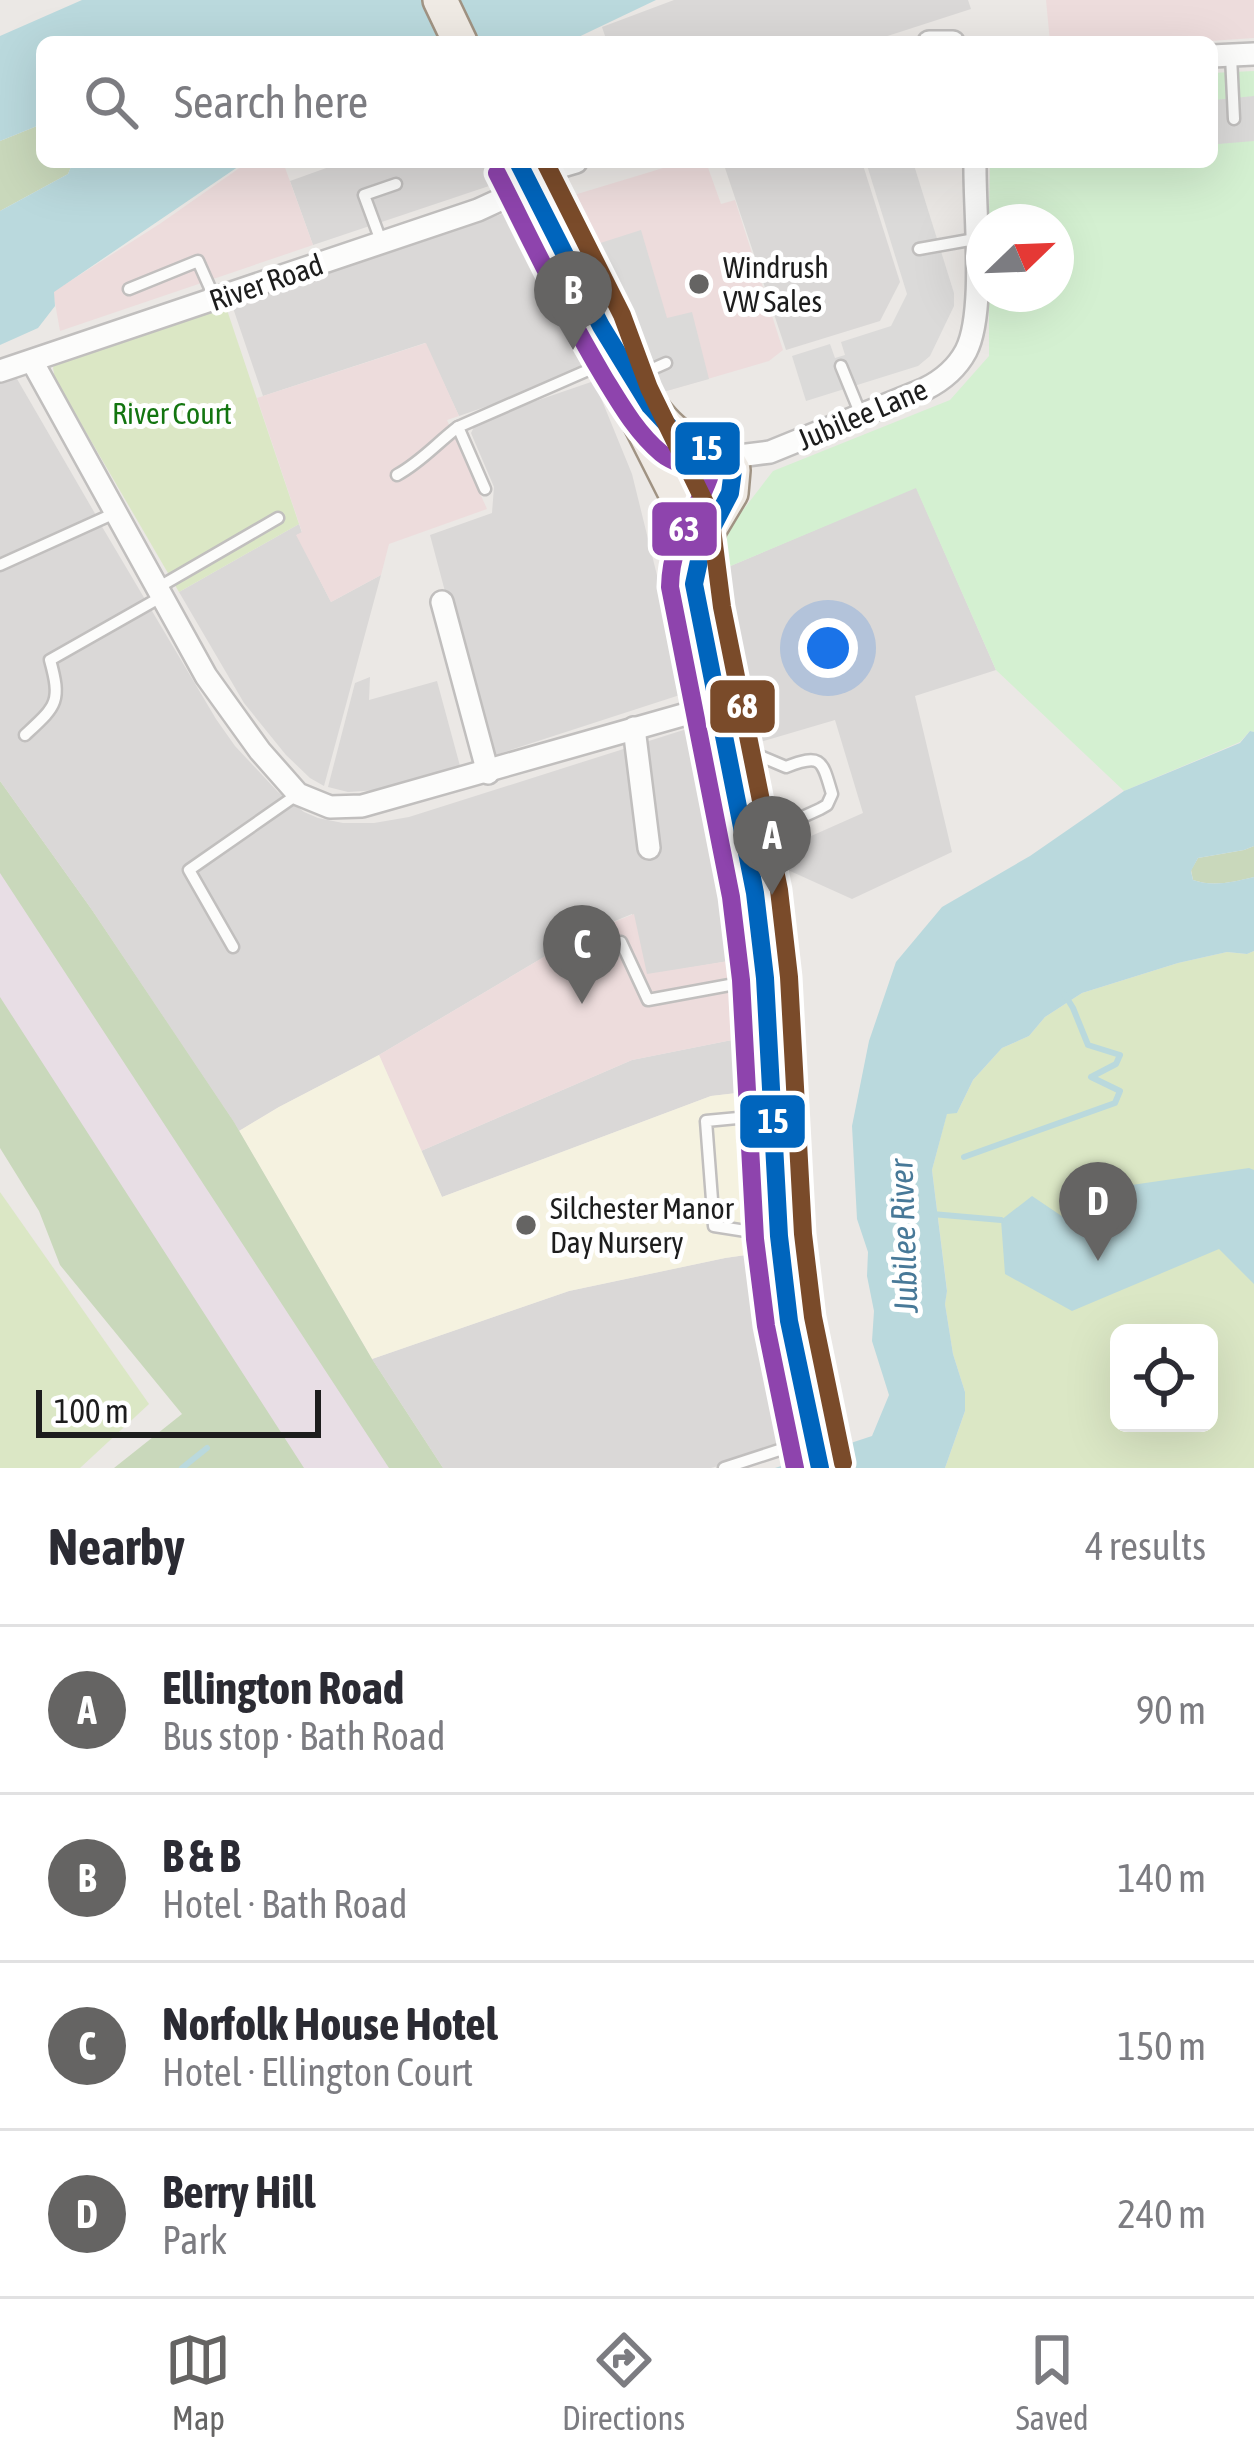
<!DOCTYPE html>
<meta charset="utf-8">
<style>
:root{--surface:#fff;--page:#f2f2f3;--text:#2b2b33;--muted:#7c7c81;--line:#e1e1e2;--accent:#656463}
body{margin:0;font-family:"Asap Condensed",sans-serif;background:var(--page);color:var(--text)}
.controls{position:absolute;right:36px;bottom:36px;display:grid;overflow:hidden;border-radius:18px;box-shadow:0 12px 48px #0002}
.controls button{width:108px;height:108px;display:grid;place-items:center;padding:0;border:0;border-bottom:3px solid var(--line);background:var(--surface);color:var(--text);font:60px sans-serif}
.compass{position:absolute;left:966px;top:204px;width:108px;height:108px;border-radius:50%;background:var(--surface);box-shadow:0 12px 48px #0002;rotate:67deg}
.scale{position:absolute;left:36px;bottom:30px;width:285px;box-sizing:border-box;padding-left:12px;border:6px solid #1d1d1d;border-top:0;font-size:33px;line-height:42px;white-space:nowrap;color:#1d1d1d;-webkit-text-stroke:9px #fff;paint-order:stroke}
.you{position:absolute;left:828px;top:648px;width:42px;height:42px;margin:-30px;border:9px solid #fff;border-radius:50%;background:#1a73e8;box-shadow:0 0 0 18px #1a73e833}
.badge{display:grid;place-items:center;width:78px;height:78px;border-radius:50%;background:var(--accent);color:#fff;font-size:39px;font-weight:700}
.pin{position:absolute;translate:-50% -99px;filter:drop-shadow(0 3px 6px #0008)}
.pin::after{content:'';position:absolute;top:63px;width:42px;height:36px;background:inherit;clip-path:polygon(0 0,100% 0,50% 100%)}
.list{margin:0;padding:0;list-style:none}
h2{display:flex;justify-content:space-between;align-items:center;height:156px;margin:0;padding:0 48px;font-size:51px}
h2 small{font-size:39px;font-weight:400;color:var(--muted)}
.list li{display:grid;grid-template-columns:78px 1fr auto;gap:36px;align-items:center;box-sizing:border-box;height:168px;padding:0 48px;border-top:3px solid var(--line)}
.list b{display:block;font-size:45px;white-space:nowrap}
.list p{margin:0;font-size:39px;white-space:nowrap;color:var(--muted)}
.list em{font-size:39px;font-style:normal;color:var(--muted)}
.icon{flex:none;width:66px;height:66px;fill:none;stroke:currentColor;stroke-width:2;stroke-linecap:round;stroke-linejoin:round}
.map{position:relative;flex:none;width:1254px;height:1468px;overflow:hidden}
.search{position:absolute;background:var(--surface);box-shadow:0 12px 48px #0002;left:36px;right:36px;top:36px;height:132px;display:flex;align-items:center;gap:30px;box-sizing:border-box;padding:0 42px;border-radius:18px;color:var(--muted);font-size:45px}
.sheet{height:828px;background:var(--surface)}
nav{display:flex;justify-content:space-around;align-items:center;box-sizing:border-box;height:168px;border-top:3px solid var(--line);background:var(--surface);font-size:33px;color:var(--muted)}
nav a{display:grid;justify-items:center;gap:6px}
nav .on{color:var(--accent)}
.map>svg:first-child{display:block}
.residential{fill:#dad8d7}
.commercial{fill:#eddcdc}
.industrial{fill:#e8dee5}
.education{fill:#f5f2e0}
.grass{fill:#dbe7c5;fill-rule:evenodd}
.forest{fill:#c9d8bb}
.park{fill:#d4f0d1}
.parking{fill:#dbdad9}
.water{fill:#bad9dd}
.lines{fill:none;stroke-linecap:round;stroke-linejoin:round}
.stream{stroke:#bad9dd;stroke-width:6}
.service-casing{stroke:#c1bfbe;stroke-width:15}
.minor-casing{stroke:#c1bfbe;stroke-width:26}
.primary-casing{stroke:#a09383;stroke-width:38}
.service{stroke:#fcfcfb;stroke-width:10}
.minor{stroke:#fcfcfb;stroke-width:21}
.primary{stroke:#efeae4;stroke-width:33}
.bus-1-casing{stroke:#fff;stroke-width:27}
.bus-2-casing{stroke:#fff;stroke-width:27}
.bus-3-casing{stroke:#fff;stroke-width:27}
.bus-1{stroke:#0065bd;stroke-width:18}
.bus-2{stroke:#8e44ad;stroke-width:18}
.bus-3{stroke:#7a4b2a;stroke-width:18}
.poi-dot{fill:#656463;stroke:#fff;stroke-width:4.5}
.labels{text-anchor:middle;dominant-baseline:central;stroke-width:10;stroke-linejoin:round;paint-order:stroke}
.poi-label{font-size:30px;fill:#1d1d1d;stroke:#fff;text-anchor:start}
.street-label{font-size:30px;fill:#1d1d1d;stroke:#fff}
.park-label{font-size:30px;fill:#137510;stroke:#fff}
.water-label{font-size:33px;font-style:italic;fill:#487998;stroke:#fff}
.line-badge{stroke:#fff;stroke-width:4.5}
.badge-label{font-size:33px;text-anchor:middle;font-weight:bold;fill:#fff}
</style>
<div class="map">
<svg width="1254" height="1468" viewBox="0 0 1254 1468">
<rect width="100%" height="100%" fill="#ebe8e5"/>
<g class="residential">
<polygon points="674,0 968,0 971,9 869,42 607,42 602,27"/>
<polygon points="343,162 493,162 493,179 489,186 313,245 290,181"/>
<polygon points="723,162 862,162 900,282 880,321 786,350"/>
<polygon points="518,209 589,371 459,416 425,343 263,396 233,308 237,299"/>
<polygon points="13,372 97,517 0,561 0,377"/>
<polygon points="594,381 632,474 686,693 489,757 430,535 492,513 494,487 471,433 477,421"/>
<polygon points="916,487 996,670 915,696 952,852 852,899 779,866 775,852 863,813 835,720 760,742 755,708 721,570"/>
<polygon points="299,524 302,533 297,535 331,602 381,575 324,786 310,778 286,755 244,703 179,592"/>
<polygon points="101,525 216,719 235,746 278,792 304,812 318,818 343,823 374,823 409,817 693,727 722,879 732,878 741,959 646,975 632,914 581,935 379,1055 279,1107 239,1131 92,910 0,781 0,570"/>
<polygon points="370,677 369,700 437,681 460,766 379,790 348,792 328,787 355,683"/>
<polygon points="747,1037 754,1091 711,1096 442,1197 421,1151 632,1060"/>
<polygon points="760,1253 777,1380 790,1439 748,1458 711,1468 443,1468 372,1359 569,1291 725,1258"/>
</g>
<g class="commercial">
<polygon points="1046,0 1254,0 1254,38 1195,42 1050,42"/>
<polygon points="248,162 283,162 313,245 60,331 53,292 161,223"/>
<polygon points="683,162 706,162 721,204 735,200 783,350 769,361 663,392 569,202 574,195"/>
<polygon points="426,343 459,416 447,420 487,509 389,544 381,575 331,602 296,535 302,532 257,398"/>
<polygon points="634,914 647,974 741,959 747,1037 632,1060 421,1151 379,1055 581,935"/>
</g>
<polygon class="industrial" points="0,781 92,910 234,1122 372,1359 443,1468 254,1468 0,1069"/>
<polygon class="education" points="379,1055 442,1197 711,1096 754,1091 760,1253 725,1258 569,1291 372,1359 239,1131 279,1107"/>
<g class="grass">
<polygon points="225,304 299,524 179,592 55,379 53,368 55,363"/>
<path d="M 1254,951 L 1254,1468 L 945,1468 L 965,1411 L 965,1392 L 953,1354 L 945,1304 L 947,1290 L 932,1170 L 947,1113 L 957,1113 L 973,1080 L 1002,1048 L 1029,1036 L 1045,1017 L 1082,993 L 1178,963 L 1227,952 L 1247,954 ZM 1119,1333 L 1209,1333 L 1209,1423 L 1119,1423 Z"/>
<polygon points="0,1192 149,1404 80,1468 0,1468"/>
</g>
<g class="forest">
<polygon points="42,124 42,162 73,162 68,174 0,211 0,141"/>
<polygon points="0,781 92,910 234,1122 372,1359 443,1468 389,1468 0,873"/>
<path d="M 1254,846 L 1254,877 C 1234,882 1213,887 1193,880 L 1191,870 L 1198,858 L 1244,850 Z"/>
<polygon points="0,997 304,1468 114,1468 182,1414 60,1265 39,1211 0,1148"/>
</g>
<polygon class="park" points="1254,71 1254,732 1250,731 1240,742 1124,791 996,670 916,488 721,570 725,541 733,523 773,471 950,400 989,356 989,294 1056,294 1056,222 989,222 990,162 1212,162 1212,73"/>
<g class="parking">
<polygon points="1254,96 1254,141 1218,144 1214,100"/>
<polygon points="866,162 913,162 954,293 954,306 930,356 918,366 806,401 792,356 830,344 835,358 845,355 841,342 891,326 907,294"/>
<polygon points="641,230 667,318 692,312 709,379 663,392 591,246"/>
</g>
<g class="water">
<polygon points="82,0 656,0 568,42 42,42 42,124 0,141 0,36"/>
<polygon points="73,162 245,162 54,292 55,306 38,328 0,345 0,211 68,174"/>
<path d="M 1250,731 L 1254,732 L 1254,846 L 1244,850 L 1198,858 L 1191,871 L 1193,880 C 1213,887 1233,882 1254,877 L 1254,951 L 1247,954 L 1227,952 L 1178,963 L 1082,993 L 1045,1017 L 1029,1036 L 1002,1048 L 973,1080 L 957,1113 L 947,1114 L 932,1170 L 947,1291 L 945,1304 L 953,1354 L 965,1392 L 965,1411 L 945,1468 L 775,1468 L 872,1436 L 889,1395 L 872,1341 L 874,1311 L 867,1276 L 868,1252 L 857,1219 L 852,1126 L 869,1041 L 896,962 L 942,907 L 1030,856 L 1124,791 L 1240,743 Z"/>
<polygon points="1249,1168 1254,1170 1254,1284 1219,1249 1072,1311 1005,1274 1001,1220 1032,1196 1072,1223 1097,1190"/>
</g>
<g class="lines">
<g class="stream">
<polyline points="964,1157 1115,1103 1120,1091 1091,1077 1116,1064 1120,1055 1088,1045 1073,1008 1065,995"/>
<polyline points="932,1214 1001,1220"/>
<polyline points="182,1468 207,1448"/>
</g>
<g class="service-casing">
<g id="service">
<polyline points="1231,56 1234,119"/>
<polyline points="381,241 364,195 396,184"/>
<polyline points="919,249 975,239"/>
<polyline points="129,289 198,261 214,297"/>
<polyline points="841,366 861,415"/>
<polyline points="632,378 666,363"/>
<path d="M 397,475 C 421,462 437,443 458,427"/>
<polyline points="485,489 458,427 609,361"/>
<polyline points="0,565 115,513"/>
<polyline points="159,587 278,518"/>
<path d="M 25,735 C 56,706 62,703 50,660 L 161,597"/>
<path d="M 734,745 L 786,767 C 822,753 822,760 832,794 L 827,805 L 820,809 L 748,842"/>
<polyline points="621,942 648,1000 762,979"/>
<polyline points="233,947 189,870 298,794"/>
<polyline points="769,1115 706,1121 714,1226 771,1235"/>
<polyline points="724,1468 810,1440"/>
</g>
</g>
<g class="minor-casing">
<g id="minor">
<polyline points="929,42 953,42"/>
<polyline points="1212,56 1254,54"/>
<polyline points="520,166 549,170 576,162"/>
<polyline points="32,361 206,676 260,751 298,794 330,807 362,806 718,705"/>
<polyline points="0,371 478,210 530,186"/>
<path d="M 719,452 L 739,456 L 770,452 L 925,389 C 941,381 957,368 966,351 C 986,312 974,210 975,162"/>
<polyline points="442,602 488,773"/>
<polyline points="634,728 649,848"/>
</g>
</g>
<g class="primary-casing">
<g id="primary">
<polyline points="440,0 460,42"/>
<polyline points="518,162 610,342"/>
<polyline points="601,326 627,397 683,508 689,528 698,611 755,893 765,978 779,1236 789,1321 820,1468"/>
<path d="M 640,391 C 651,407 662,423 678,435 C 698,450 721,446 733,470 L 731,493 L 710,528 L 697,565"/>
</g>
</g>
<use href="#service" class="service"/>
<use href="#minor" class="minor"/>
<use href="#primary" class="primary"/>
<g class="bus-1-casing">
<polyline id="bus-1" points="518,162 601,326 650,406 676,434 694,445 719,452 733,470 730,493 702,547 694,584 755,893 765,978 779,1236 789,1321 820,1468"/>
</g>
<g class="bus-2-casing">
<path id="bus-2" d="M 497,173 C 532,242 565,312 605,379 C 621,405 637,433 661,453 C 675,465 696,467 709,478 C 694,519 671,538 670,587 L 731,897 L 741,980 L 755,1239 L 766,1326 L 795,1468"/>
</g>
<g class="bus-3-casing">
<polyline id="bus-3" points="545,162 622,315 649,388 710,513 722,607 779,890 789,977 803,1234 813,1317 843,1463"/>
</g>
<use href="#bus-1" class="bus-1"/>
<use href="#bus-2" class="bus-2"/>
<use href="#bus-3" class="bus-3"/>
</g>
<g class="poi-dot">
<circle cx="699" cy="284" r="12"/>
<circle cx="526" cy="1225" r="12"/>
</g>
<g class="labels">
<g class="poi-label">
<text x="723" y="267">Windrush<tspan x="723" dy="34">VW Sales</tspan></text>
<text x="550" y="1208">Silchester Manor<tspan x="550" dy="34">Day Nursery</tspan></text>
</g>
<g class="street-label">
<text transform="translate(266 282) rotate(-19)">River Road</text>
<text transform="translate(862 414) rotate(-23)">Jubilee Lane</text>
</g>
<g class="park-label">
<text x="172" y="413">River Court</text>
</g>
<g class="water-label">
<text transform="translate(903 1236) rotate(-92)">Jubilee River</text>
</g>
</g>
<g class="line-badge">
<rect x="673" y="420" width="69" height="57" rx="12" fill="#0065bd"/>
<rect x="650" y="500" width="69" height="58" rx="12" fill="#8e44ad"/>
<rect x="708" y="678" width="69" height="57" rx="12" fill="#7a4b2a"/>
<rect x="738" y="1093" width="69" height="57" rx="12" fill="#0065bd"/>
</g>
<g class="badge-label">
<text x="707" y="460">15</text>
<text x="684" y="541">63</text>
<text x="742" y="718">68</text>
<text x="773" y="1133">15</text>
</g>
</svg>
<div class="controls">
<button><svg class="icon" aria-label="locate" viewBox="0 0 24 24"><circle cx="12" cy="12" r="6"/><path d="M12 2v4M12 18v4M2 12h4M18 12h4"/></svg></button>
</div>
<svg class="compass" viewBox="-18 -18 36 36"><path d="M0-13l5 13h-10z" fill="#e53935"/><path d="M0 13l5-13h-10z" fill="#7c7c81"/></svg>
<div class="scale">100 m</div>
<div class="you"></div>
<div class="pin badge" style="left:772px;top:895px">A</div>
<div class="pin badge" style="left:573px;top:350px">B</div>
<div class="pin badge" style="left:582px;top:1004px">C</div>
<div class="pin badge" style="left:1098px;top:1261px">D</div>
<div class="search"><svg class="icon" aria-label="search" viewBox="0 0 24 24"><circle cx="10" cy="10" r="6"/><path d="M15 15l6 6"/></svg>Search here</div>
</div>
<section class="sheet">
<h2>Nearby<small>4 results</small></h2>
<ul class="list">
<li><span class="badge">A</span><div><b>Ellington Road</b><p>Bus stop · Bath Road</p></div><em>90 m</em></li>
<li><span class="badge">B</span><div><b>B &amp; B</b><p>Hotel · Bath Road</p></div><em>140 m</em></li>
<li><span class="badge">C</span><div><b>Norfolk House Hotel</b><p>Hotel · Ellington Court</p></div><em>150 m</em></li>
<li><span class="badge">D</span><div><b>Berry Hill</b><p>Park</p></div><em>240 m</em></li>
</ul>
</section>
<nav>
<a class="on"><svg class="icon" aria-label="map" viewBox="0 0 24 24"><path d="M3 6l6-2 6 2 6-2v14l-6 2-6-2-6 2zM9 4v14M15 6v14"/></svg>Map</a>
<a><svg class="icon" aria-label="directions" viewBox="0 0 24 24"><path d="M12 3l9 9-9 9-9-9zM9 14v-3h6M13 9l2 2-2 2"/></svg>Directions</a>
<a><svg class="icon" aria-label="saved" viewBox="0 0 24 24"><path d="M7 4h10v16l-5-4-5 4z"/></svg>Saved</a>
</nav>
